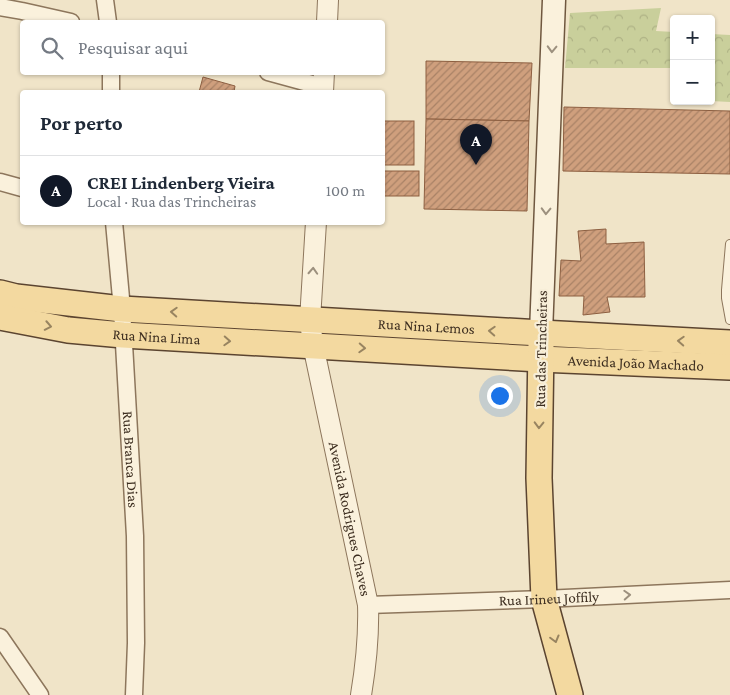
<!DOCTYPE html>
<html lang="pt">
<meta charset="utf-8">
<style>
:root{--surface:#fff;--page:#f2f2f3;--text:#1f2937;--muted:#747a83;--line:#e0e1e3;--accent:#111827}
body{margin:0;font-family:"Crimson Pro",serif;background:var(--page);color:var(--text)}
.controls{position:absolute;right:15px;top:15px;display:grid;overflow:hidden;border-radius:5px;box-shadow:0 1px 4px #0004}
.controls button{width:45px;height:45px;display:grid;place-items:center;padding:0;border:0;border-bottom:1px solid var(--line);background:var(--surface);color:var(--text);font:25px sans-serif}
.you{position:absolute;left:499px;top:395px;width:18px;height:18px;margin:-12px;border:4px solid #fff;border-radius:50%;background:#1a73e8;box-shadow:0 0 0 8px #1a73e833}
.badge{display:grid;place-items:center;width:32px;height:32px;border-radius:50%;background:var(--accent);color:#fff;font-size:16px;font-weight:700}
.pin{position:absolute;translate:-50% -41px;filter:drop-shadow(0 1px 2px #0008)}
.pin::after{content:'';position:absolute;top:26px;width:18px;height:15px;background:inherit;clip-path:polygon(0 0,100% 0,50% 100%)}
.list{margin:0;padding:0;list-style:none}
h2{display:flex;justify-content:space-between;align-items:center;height:65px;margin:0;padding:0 20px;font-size:21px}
h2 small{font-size:16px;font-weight:400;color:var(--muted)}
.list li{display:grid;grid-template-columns:32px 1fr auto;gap:15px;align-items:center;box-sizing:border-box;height:70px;padding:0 20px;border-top:1px solid var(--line)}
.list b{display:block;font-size:19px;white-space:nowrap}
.list p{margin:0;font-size:16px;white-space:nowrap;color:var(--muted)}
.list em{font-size:16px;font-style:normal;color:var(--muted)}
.icon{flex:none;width:28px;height:28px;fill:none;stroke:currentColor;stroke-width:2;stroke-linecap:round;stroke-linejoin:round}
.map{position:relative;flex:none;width:730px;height:695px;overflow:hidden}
.search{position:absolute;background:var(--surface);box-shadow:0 1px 4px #0004;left:20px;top:20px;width:365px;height:55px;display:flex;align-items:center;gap:12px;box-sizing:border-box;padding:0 18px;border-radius:5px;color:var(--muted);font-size:19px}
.panel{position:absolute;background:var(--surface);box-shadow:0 1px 4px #0004;left:20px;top:90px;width:365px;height:135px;border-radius:5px}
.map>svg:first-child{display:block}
.forest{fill:url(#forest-crowns)}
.building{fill:url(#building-hatch);stroke:#8d5f41}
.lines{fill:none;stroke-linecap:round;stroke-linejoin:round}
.service-casing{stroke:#8d765c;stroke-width:10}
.minor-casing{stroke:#8d765c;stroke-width:19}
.tertiary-casing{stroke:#8d765c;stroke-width:22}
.secondary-casing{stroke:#6f573f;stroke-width:25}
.primary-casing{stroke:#5b4430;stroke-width:28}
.service{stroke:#faf1dc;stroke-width:8}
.minor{stroke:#faf1dc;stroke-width:16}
.tertiary{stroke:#faf1dc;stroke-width:20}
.secondary{stroke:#faf1dc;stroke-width:22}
.primary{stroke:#f3d9a0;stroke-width:25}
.oneway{stroke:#9c907e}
.oneway2{stroke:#988460}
.labels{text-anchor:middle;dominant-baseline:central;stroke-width:4.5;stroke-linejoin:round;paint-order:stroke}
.street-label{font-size:15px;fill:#3d2e20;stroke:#f7eed8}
</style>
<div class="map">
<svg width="730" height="695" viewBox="0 0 730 695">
<defs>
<pattern id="forest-crowns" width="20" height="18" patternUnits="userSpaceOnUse" patternTransform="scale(1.25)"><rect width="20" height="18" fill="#c9cf9b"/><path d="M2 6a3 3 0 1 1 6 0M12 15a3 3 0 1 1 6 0" fill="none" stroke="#aeb285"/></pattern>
<pattern id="building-hatch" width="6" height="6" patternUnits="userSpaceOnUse" patternTransform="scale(1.25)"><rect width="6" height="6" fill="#cf9f7d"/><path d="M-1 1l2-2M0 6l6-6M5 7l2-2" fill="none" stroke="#a98266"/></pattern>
</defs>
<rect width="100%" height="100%" fill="#f0e4c8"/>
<g class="forest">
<polygon points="661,8 656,31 674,32 674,68 565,68 570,13"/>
<polygon points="711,34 730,35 730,102 711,101"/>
</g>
<g class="building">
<polygon points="426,61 532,63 529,121 426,119"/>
<polygon points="203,77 235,86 234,92 199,92"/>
<polygon points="564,107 730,111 730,174 563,171"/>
<polygon points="426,119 529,121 527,211 424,209"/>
<rect x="382" y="121" width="32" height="44"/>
<rect x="382" y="171" width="37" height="25"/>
<polygon points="606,229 606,244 644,242 645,297 607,297 610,312 583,315 584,296 559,296 561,260 581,261 578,231"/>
</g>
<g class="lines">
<g class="service-casing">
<polyline id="service" points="730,244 726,290 726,298 730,320"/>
</g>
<g class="minor-casing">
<g id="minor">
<polyline points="105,0 108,22"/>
<polyline points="0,7 22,11 71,22"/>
<polyline points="111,72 111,92"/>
<polyline points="268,72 323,87"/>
<polyline points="0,182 22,188"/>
<path id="s1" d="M 114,222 L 122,309 L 135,536 L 136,643 L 134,695"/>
<path id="s2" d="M 368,605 L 544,599 L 730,590"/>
<polyline points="0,637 40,695"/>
</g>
</g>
<g class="tertiary-casing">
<g id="tertiary">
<polyline points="327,22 328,0"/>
<polyline points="323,92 324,72"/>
<path id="s3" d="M 316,222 L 310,320 L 313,345 L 368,605 C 369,636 366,665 361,695"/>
</g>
</g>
<g class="secondary-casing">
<polyline id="secondary" points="541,333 554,0"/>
</g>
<g class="primary-casing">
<g id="primary">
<path id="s4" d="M 0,293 L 16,297 L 122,309 L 541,333 L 730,343"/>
<path id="s5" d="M 0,317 L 68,330 L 123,335 L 540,359 L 730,367"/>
<polyline points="541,344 539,478 544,599 570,695"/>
</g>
</g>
<use href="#service" class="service"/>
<use href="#minor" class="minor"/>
<use href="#tertiary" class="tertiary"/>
<use href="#secondary" class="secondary"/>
<use href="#primary" class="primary"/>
</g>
<defs><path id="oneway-chevron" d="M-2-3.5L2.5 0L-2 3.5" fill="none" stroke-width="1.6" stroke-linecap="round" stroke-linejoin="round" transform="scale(1.25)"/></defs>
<g class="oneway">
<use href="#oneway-chevron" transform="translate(552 49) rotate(92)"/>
<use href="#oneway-chevron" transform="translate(546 211) rotate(92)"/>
<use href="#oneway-chevron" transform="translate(313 271) rotate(-87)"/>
<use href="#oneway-chevron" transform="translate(627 595) rotate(-3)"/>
</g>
<g class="oneway2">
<use href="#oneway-chevron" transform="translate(174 312) rotate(-177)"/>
<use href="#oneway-chevron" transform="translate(48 326) rotate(11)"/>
<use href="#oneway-chevron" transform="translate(492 331) rotate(-177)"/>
<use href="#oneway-chevron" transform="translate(227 341) rotate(3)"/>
<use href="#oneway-chevron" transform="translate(681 341) rotate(-177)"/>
<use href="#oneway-chevron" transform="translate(362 348) rotate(3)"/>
<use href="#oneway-chevron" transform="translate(539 425) rotate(91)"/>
<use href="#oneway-chevron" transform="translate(555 639) rotate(75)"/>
</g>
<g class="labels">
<g class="street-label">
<text stroke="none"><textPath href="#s4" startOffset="428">Rua Nina Lemos</textPath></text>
<text stroke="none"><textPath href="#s5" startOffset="158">Rua Nina Lima</textPath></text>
<text transform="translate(541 349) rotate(-89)">Rua das Trincheiras</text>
<text stroke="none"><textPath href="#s5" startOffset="638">Avenida João Machado</textPath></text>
<text stroke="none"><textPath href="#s1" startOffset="238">Rua Branca Dias</textPath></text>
<text stroke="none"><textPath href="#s3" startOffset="301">Avenida Rodrigues Chaves</textPath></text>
<text stroke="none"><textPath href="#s2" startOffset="181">Rua Irineu Joffily</textPath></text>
</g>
</g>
</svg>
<div class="controls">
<button>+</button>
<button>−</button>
</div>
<div class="you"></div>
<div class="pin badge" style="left:476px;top:165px">A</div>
<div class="search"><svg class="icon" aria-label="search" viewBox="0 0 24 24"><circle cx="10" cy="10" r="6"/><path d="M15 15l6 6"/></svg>Pesquisar aqui</div>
<section class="panel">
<h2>Por perto<small></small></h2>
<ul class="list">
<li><span class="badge">A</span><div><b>CREI Lindenberg Vieira</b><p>Local · Rua das Trincheiras</p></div><em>100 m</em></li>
</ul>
</section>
</div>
